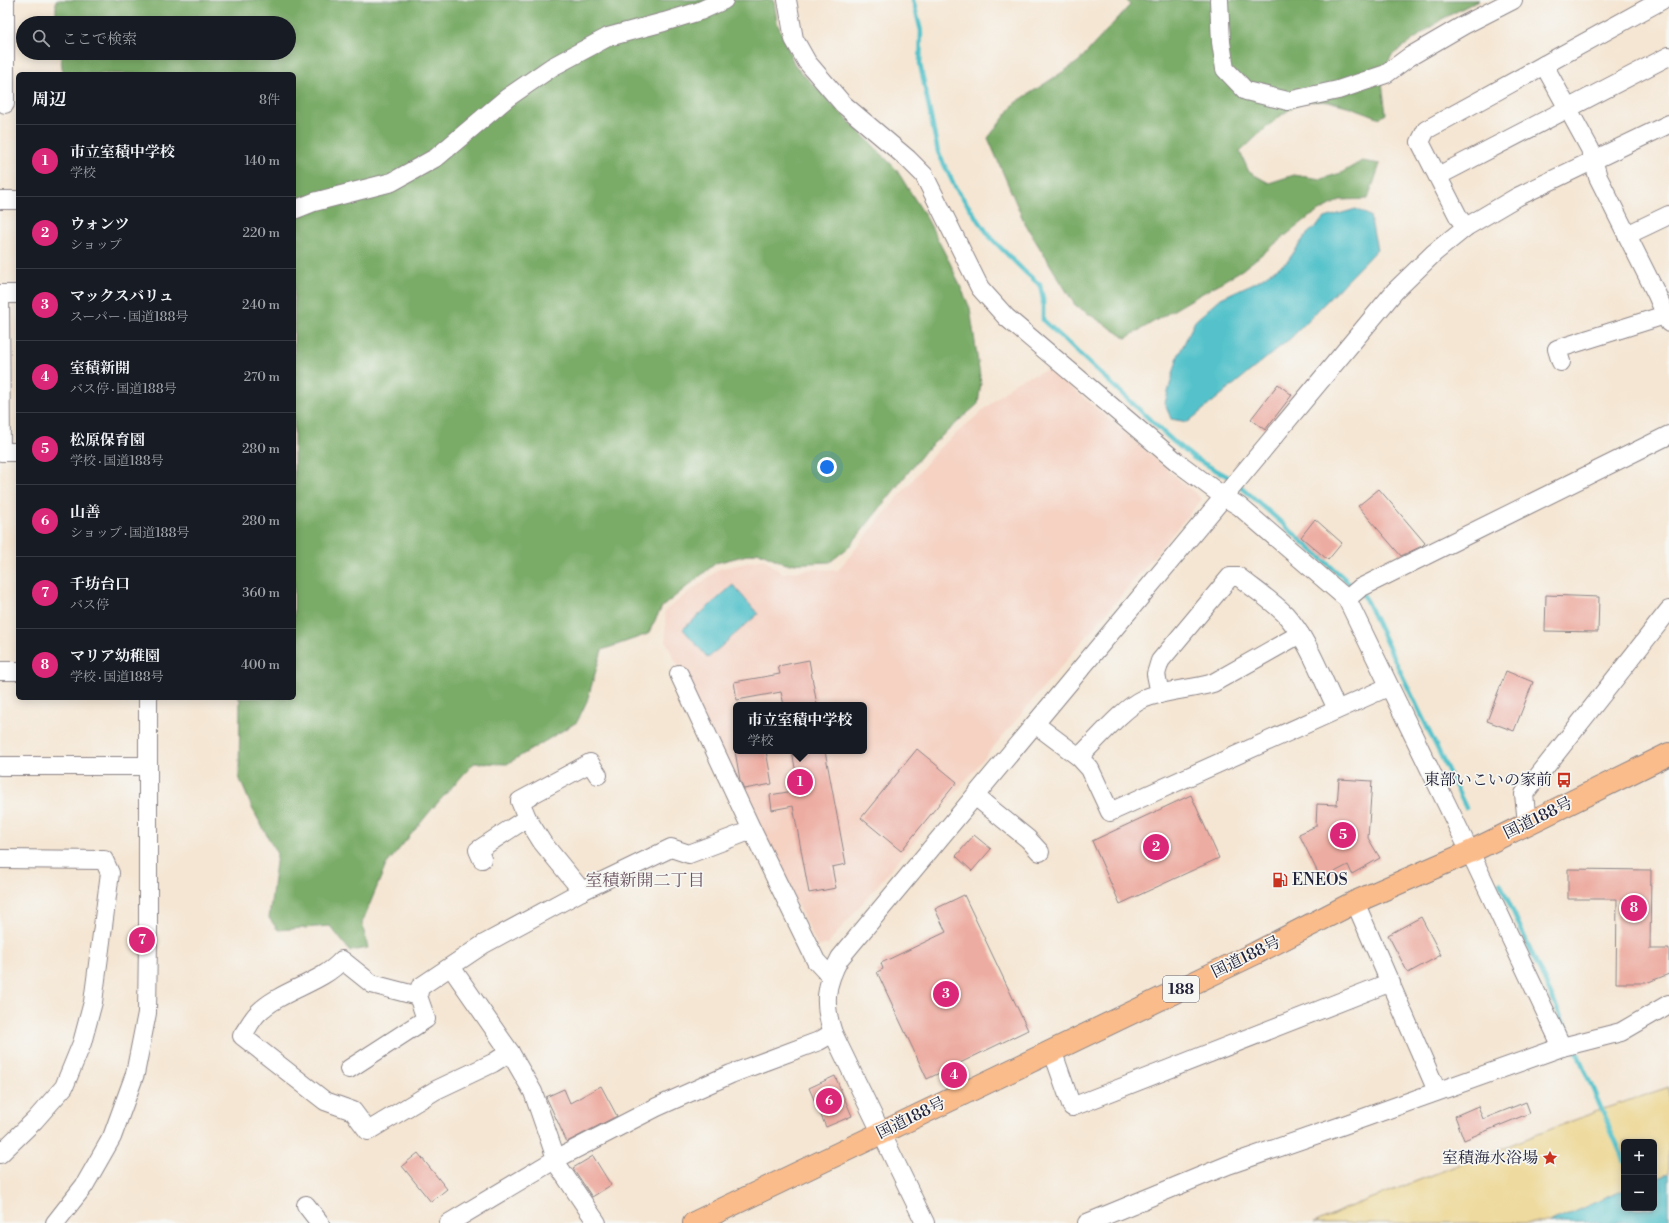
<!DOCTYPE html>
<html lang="ja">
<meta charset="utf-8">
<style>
:root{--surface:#171b24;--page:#20242c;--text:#f1f3f6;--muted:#9ea1a6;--line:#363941;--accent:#db2777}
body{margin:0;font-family:"Libre Bodoni","Noto Serif JP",serif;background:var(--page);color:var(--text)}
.controls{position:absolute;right:12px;bottom:12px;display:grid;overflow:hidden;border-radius:6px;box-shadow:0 2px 10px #0003}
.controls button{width:36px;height:36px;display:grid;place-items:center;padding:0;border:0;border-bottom:1px solid var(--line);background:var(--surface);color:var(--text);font:20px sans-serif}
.you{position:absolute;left:827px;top:467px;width:14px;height:14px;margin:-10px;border:3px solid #fff;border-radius:50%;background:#1a73e8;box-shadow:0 0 0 6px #1a73e833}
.badge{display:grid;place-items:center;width:26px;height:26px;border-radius:50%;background:var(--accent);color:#fff;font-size:13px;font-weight:700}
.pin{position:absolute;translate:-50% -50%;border:2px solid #fff;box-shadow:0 1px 4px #0006}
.popup{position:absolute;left:733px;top:702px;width:134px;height:52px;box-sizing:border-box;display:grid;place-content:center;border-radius:6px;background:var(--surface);filter:drop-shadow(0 1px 3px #0005);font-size:13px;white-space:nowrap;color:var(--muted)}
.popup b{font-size:15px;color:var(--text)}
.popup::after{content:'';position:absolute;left:50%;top:100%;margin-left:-8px;border:8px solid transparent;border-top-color:var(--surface)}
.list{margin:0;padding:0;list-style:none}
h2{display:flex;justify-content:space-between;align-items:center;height:52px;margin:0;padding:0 16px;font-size:17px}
h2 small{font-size:13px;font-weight:400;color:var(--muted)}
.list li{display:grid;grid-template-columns:26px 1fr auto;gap:12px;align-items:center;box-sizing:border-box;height:72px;padding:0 16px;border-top:1px solid var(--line)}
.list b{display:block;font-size:15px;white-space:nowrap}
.list p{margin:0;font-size:13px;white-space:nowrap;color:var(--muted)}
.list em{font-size:13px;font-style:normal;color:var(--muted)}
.icon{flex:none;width:22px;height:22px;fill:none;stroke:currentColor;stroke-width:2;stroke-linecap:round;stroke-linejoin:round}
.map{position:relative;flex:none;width:1669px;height:1223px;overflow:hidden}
.search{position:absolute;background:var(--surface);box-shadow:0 2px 10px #0003;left:16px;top:16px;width:280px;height:44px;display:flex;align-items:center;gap:10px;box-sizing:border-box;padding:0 14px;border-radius:22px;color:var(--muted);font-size:15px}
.panel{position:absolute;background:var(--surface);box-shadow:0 2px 10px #0003;left:16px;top:72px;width:280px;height:628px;border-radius:6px}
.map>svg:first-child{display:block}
.built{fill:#f5d2c2;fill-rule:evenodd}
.forest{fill:#7aac68;stroke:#4e6752}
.sand{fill:#eeda9e;stroke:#887e6c}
.water{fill:#55c2cb;stroke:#3c7283}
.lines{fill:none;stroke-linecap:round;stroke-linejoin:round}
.stream{stroke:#55c2cb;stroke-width:4.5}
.building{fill:#edaca1}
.minor-casing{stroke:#8c8487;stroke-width:20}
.highway-casing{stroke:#8c8487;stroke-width:24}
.minor{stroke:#fff;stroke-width:18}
.highway{stroke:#fabc8b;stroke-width:22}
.labels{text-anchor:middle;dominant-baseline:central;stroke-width:3.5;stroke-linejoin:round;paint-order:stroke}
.shield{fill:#f6f6f2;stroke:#626272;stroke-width:1}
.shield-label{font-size:15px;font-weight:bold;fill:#22223b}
.poi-label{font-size:16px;fill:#22223b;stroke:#f6f6f2;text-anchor:end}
.street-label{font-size:16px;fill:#22223b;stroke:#f6f6f2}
.neighbourhood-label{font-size:17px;fill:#69525f;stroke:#f6f6f2}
</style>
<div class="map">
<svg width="1669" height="1223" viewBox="0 0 1669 1223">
<rect width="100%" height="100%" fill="#f6f6f2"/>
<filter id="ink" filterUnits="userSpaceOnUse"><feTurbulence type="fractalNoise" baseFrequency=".025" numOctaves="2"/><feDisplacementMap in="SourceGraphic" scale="8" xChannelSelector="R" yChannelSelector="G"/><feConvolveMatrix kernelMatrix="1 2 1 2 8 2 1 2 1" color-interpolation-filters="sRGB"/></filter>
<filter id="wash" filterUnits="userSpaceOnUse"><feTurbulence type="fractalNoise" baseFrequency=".012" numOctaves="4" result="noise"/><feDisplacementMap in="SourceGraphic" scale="16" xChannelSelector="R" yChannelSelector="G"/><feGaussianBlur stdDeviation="0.9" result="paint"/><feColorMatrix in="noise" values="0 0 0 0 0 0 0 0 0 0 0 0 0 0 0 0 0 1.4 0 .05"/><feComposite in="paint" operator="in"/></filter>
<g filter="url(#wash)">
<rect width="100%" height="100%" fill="#f5e6d3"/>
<path class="built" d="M 1050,369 L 1202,499 L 828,944 L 818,947 L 666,642 L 665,611 L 719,569 L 764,559 L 782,573 L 813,569 L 838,570 L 938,449 L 1017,381 ZM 736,705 L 864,705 L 864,751 L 736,751 Z"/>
<g class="forest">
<polygon points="56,0 774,0 777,22 795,66 896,169 926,217 950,263 970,308 981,383 978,404 926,450 849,547 830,562 786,564 759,552 716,563 662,607 648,634 602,650 587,701 577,722 507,764 474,763 432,809 386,865 362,923 368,948 350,951 330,926 278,930 269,918 277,854 252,808 239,777 240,700 238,698 294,698 294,74 63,74 60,53 289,53 289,23 56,23"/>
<path d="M 1127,0 L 1479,0 L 1442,19 L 1392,55 L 1381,75 L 1386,114 L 1380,118 C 1356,109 1332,98 1306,102 C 1288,105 1254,139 1240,152 L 1249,172 L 1269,183 L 1294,175 L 1321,179 L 1341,173 L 1362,161 L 1380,164 L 1368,199 L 1340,200 L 1309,217 L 1242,270 L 1126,338 L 1075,305 L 1025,224 L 988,138 L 1015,103 L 1078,62 L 1130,5 Z"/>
</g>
<polygon class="sand" points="1669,1087 1669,1174 1654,1179 1654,1142 1624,1142 1624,1190 1550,1223 1314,1223 1342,1210 1603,1109"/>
<g class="water">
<polygon points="1356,209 1370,216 1377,249 1292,337 1188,422 1171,419 1165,403 1178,356 1195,321 1221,298 1256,282 1287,262 1306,235 1325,218"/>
<polygon points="733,585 758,614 708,658 683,629"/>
<polygon points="1669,1174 1669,1223 1550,1223 1624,1190 1624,1208 1654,1208 1654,1179"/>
</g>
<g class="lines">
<g class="stream">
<polyline points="913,0 921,31 920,64 938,152 955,187 991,238 1025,272 1040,285 1043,299 1043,320 1174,442 1194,458 1232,479"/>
<polyline points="1238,484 1355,588"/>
<polyline points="1361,593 1364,596 1466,808"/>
<polyline points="1500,883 1572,1041"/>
<polyline points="1575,1048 1624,1161"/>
</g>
</g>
<g id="blocks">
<g class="building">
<polygon points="1278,384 1292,395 1265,430 1251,419"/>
<polygon points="1379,489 1425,543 1422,546 1401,556 1358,506"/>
<polygon points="1315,519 1342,543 1328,560 1301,537"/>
<polygon points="1546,595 1599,597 1598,632 1545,631"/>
<polygon points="809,660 817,705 784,705 781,692 737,700 734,682 780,674 778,666"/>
<polygon points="1506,671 1533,682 1514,731 1487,721"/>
<polygon points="917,749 957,782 901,851 861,818"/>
<polygon points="735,751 766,751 772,784 744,789 740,780"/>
<polygon points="792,751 825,751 846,864 832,867 836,888 809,893 793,806 772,810 770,795 799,790"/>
<polygon points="1339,779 1372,781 1368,838 1380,858 1352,874 1348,865 1321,879 1299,834 1316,826 1317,804 1337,805"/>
<polygon points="1191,795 1219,858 1120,904 1092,841"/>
<polygon points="974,835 991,849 972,871 956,856"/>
<polygon points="1568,869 1651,870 1650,949 1669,949 1669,974 1646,983 1616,983 1617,899 1568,899"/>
<polygon points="964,895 1028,1030 927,1079 877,972 883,969 881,963 946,932 935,909"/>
<polygon points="1421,917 1441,955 1408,973 1388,935"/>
<polygon points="835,1076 852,1116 826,1127 809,1088"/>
<polygon points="601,1086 617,1116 567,1142 546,1097 564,1089 570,1103"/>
<polygon points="1526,1102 1530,1113 1464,1140 1455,1116 1478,1106 1483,1119"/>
<polygon points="418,1153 447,1189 431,1202 402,1166"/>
<polygon points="593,1156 611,1185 592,1197 573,1168"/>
</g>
</g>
</g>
<g filter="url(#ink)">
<use href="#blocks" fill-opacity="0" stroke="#8c8487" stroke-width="1"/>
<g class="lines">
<g class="minor-casing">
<g id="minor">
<polyline points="5,0 5,104"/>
<polyline points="787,0 794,39 807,62 843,104 908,159 924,175 980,288 1006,317 1177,462 1224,497 1239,506 1347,599 1470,852 1562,1047"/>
<polyline points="1219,0 1221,42 1225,69 1246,91 1288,101 1338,90 1386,74 1409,57 1464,25 1513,0"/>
<polyline points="1544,65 1590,149 1598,177 1657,295 1669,323"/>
<polyline points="1438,176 1669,56"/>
<polyline points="0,200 18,200"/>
<polyline points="294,210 314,202 392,182 437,157 507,98 552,67 608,37 664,22 700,11 724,0"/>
<polyline points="1466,227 1459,218 1420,142 1426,130 1662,0"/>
<polyline points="1627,235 1669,215"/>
<polyline points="0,294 1,452 18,452"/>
<polyline points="0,294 18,294"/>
<polyline points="1561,362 1557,349 1665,315"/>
<polyline points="1347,599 1360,588 1669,435"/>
<polyline points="0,671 18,671"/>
<polyline points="679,674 752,830 816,961 830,976"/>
<path d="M 1160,694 L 1156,674 L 1160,661 L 1230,577 L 1239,577 C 1254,589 1272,601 1285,614 C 1310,642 1321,677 1337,709"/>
<polyline points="1035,724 1079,757 1090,769 1110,812 1388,687"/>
<path d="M 1079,757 C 1096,741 1123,708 1143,699 C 1165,690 1190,690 1213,683 L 1300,634"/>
<polyline points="0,766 148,766"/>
<polyline points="975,796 1028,839 1040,852"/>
<polyline points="1527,823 1524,794 1669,610"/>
<polyline points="0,859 104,860 110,873 93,1002 82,1043 64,1087 35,1120 0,1154"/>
<polyline points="482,859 478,850 527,818"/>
<polyline points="582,891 542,842 527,818 520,801 590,763 598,775"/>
<polyline points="1355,902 1437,1091"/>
<polyline points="451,967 510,1052 533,1092 559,1167 597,1223"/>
<path d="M 418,996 L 372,984 L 342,960 C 322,983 281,990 258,1013 C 252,1019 247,1029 242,1036 L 325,1101 L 353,1111 L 368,1131 L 436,1090 L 493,1063 L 510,1052"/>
<polyline points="1052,1050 1072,1107 1391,982"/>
<polyline points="349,1069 426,1019 418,996 420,987 484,944 582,891 671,848 689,854 752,830"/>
<polyline points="306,1205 320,1223"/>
<polyline points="55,1223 84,1186 112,1137 135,1074 147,1013 148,940 148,698"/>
<polyline points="449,1223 556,1159 657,1107 731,1074 819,1041 833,1033"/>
<path d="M 925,1223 L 833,1033 C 823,1004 825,985 840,958 L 1395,291 L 1434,253 L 1466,227 L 1517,197 L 1669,124"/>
<polyline points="1087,1223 1228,1165 1341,1126 1562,1047 1621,1032 1669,1004"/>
</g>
</g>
<g class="highway-casing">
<polyline id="highway" points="694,1223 1256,953 1355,902 1470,852 1669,754"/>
</g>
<use href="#minor" class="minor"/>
<use href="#highway" class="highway"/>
</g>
</g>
<defs>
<g id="bus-bare" transform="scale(1.2)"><path d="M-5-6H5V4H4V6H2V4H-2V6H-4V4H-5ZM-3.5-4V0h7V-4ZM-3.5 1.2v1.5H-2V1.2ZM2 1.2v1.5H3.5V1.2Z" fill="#c8321e" stroke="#f6f6f2" stroke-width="2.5" paint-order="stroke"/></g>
<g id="fuel-bare" transform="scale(1.2)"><path d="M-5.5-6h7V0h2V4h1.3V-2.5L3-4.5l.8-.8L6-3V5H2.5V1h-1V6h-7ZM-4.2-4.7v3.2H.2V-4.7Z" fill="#c8321e" stroke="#f6f6f2" stroke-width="2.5" paint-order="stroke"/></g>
<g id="sight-bare" transform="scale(1.2)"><path d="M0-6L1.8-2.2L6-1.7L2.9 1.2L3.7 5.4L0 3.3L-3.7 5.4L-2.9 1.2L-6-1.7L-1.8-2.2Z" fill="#c8321e" stroke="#f6f6f2" stroke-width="2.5" paint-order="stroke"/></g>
</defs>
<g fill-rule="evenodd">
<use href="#bus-bare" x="1564" y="780"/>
<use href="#fuel-bare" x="1280" y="880"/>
<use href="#sight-bare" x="1550" y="1158"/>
</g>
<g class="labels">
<rect class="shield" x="1163" y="976" width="36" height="26" rx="3"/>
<g class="shield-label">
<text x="1181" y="989">188</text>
</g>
<g class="poi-label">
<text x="1552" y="780">東部いこいの家前</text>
<text x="1292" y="880" text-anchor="start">ENEOS</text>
<text x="1538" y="1158">室積海水浴場</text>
</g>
<g class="street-label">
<text transform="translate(1538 818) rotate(-26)">国道188号</text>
<text transform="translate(1246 957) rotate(-26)">国道188号</text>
<text transform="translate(911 1118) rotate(-26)">国道188号</text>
</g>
<g class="neighbourhood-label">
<text x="645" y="881">室積新開二丁目</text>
</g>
</g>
</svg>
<div class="controls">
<button>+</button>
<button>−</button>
</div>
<div class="you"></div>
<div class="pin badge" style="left:800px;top:782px">1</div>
<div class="popup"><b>市立室積中学校</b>学校</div>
<div class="pin badge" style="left:1156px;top:847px">2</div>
<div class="pin badge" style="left:946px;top:994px">3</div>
<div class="pin badge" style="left:954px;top:1075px">4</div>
<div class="pin badge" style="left:1343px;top:835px">5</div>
<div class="pin badge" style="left:829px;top:1101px">6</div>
<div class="pin badge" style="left:142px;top:940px">7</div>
<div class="pin badge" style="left:1634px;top:908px">8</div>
<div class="search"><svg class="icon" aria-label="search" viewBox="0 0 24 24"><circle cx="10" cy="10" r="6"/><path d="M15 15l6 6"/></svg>ここで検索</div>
<section class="panel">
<h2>周辺<small>8件</small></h2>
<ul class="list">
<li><span class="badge">1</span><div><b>市立室積中学校</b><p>学校</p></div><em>140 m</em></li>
<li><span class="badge">2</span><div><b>ウォンツ</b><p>ショップ</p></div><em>220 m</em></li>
<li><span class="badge">3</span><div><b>マックスバリュ</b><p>スーパー · 国道188号</p></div><em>240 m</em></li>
<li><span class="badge">4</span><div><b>室積新開</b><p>バス停 · 国道188号</p></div><em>270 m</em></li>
<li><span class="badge">5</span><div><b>松原保育園</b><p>学校 · 国道188号</p></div><em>280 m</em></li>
<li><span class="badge">6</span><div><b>山善</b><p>ショップ · 国道188号</p></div><em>280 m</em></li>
<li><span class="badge">7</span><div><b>千坊台口</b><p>バス停</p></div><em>360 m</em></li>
<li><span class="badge">8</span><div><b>マリア幼稚園</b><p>学校 · 国道188号</p></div><em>400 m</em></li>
</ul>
</section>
</div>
